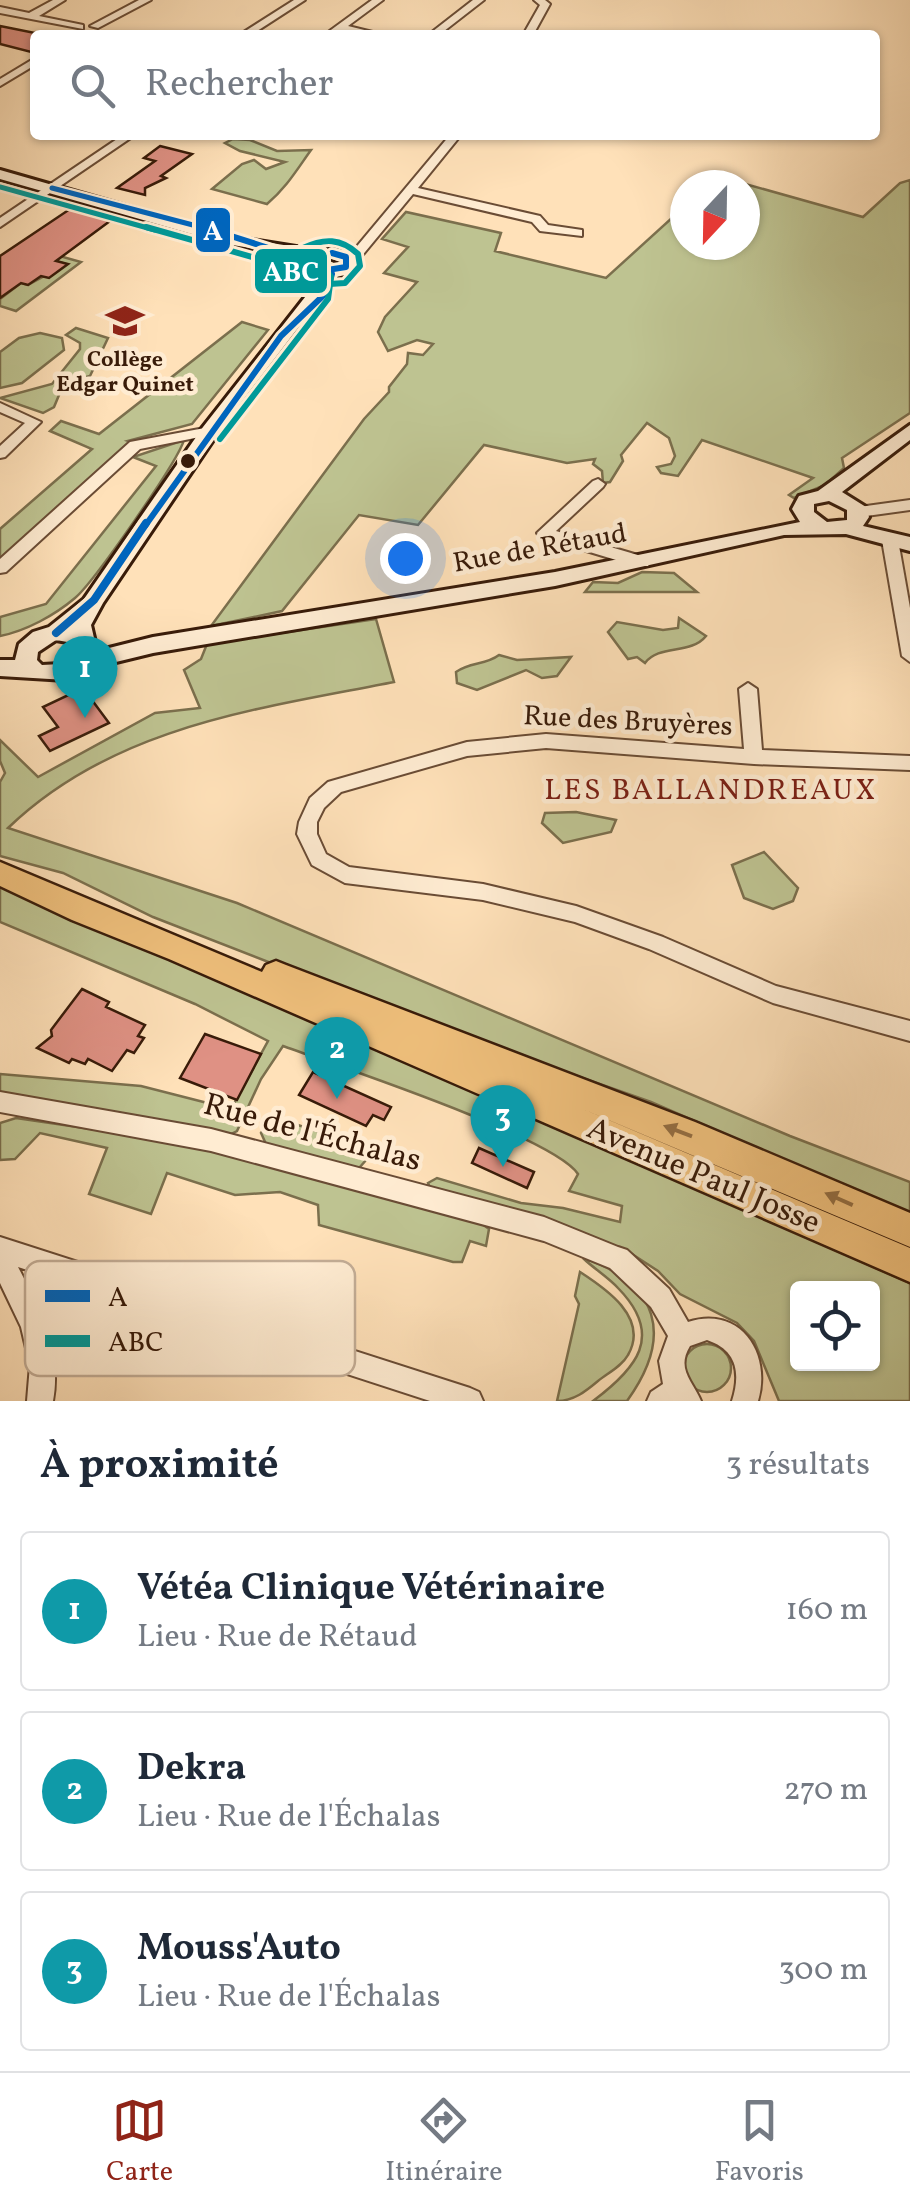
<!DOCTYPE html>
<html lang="fr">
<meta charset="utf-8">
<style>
:root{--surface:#fff;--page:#f6f6f7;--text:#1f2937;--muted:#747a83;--line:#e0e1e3;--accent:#8f2418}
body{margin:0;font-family:Vollkorn,serif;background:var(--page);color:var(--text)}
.controls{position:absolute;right:30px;bottom:30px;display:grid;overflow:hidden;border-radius:10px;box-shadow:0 2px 8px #0004}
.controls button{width:90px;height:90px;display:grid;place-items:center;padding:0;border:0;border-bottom:2px solid var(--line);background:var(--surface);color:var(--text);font:50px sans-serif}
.compass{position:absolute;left:670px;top:170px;width:90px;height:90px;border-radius:50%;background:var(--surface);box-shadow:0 2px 8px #0004;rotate:202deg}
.you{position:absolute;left:405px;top:558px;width:35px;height:35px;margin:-25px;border:8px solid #fff;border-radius:50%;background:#1a73e8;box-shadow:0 0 0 15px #1a73e833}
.badge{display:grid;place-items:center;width:65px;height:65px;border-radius:50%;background:var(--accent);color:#fff;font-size:32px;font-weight:700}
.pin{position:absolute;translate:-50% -82px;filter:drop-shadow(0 2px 5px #0008)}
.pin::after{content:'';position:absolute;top:52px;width:35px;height:30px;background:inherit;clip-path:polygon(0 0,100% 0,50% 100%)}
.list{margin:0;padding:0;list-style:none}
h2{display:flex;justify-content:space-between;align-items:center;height:130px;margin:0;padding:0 40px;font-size:42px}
h2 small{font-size:32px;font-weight:400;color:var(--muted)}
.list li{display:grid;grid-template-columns:65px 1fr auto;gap:30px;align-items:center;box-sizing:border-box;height:160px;margin:0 20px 20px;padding:0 20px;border:2px solid var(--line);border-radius:10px}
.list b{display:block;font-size:38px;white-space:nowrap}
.list p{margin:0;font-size:32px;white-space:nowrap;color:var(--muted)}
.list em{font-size:32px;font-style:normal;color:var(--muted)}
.icon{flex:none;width:55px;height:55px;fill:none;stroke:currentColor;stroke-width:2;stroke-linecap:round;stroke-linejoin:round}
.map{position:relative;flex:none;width:910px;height:1401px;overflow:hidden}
.search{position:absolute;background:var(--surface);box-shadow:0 2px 8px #0004;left:30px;right:30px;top:30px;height:110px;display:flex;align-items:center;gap:25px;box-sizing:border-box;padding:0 35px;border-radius:10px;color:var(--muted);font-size:38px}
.sheet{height:670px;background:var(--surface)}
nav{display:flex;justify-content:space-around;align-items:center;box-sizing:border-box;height:140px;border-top:2px solid var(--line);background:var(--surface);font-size:28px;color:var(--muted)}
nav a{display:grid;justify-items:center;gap:5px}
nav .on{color:var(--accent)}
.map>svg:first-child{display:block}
.green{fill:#bec391;stroke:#7b6f4d;stroke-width:2.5;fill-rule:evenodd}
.building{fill:#df9184;stroke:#381b09;stroke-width:2.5}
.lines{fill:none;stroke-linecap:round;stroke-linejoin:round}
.street-casing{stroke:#6a4c35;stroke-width:4}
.secondary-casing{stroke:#381b09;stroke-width:6}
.primary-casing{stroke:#381b09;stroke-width:5}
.street{fill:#ffecd2;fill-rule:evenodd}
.secondary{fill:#ffecd2;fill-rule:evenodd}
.primary{fill:#f0c07c;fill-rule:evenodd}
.bus-1-far2-casing{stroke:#ffecd2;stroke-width:10}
.bus-1-far1-casing{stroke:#ffecd2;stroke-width:12}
.bus-1-casing{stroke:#ffecd2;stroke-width:15}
.bus-2-far1-casing{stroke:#ffecd2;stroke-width:10}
.bus-2-casing{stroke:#ffecd2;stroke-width:12}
.bus-1-far2{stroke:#0065bd;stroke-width:5}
.bus-1-far1{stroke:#0065bd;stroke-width:6}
.bus-1{stroke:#0065bd;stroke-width:8}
.bus-2-far1{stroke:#099;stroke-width:5}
.bus-2{stroke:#099;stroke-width:6}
.oneway{fill:#946e42}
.bus-dot{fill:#381b09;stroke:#ffecd2;stroke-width:4}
.labels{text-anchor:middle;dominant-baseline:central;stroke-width:9;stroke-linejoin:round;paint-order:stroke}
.far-poi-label{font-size:22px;font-weight:bold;fill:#381b09;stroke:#ffecd2}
.street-label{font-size:28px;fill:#381b09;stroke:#ffecd2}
.neighbourhood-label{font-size:30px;letter-spacing:2.5px;fill:#7a1f14;stroke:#ffecd2}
.near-street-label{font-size:32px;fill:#381b09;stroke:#ffecd2}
.key{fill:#ffecd2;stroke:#c3ad96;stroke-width:2.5}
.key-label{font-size:28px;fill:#381b09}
.line-badge{stroke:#ffecd2;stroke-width:4}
.badge-label{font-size:28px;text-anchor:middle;font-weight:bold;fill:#fff}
</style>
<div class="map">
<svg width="910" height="1401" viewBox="0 0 910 1401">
<rect width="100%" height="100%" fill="#ffe1b9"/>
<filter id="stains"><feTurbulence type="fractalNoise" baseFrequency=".002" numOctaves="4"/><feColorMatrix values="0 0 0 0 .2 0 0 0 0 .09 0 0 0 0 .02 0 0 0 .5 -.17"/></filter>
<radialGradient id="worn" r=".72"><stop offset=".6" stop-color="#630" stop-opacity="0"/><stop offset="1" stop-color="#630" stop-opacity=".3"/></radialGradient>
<g class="green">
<path d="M 233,139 L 250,140 L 277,151 L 311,150 C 296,171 286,188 267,204 L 212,189 L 242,164 L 254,160 L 266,169 L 285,162 L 240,151 L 225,143 Z"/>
<polygon points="717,176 863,217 900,183 910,180 910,413 842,458 844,468 825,485 794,498 789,495 813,478 702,440 678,476 661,473 657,467 671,464 675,456 669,438 647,423 621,455 623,461 610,482 603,483 602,471 593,464 595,459 567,463 484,445 418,525 359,515 282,611 211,626 364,419 389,392 389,387 407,364 408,353 423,355 433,344 417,340 388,351 378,332 385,317 417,282 384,273 408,247 382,239 406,212 501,233 495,251 606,278 685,206 685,245 745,245 745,185 707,185"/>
<polygon points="31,248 81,262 16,311 0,306 0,299 21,283 28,285 66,264 26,251"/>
<polygon points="242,322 268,330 192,424 128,441 134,443 0,561 0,529 92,449 50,431 61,421 99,434"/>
<polygon points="76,328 108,338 90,376 64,383 54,407 43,413 0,398 52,384 80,349 80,343 66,335"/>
<polygon points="40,333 62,338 64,350 22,383 0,388 0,352 19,338"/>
<path d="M 184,440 C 178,461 94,582 75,598 C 55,615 26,631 0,636 L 0,617 L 46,604 L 156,466 L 133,457 Z"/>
<polygon points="642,572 674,573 697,592 585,592 593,582 618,583"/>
<path d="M 679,618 L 706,636 C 691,655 659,644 645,663 L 637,657 L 628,659 L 608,632 L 617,622 L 663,630 L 678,628 Z"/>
<path d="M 376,619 L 394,682 C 257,709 114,726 8,828 L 237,903 L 790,1136 L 910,1182 L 910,1215 L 651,1102 L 420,1021 L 153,917 L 63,873 L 0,856 L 0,782 L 5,773 L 0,761 L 0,740 L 38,777 L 155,713 L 200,708 L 184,670 L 201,659 L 207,644 Z"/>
<path d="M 499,655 L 517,660 L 571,657 L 557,676 L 542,678 L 526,670 L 477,690 L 457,683 L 456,672 C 470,662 486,665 499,655 Z"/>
<polygon points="576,812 616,820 611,832 563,843 542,823 545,813"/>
<polygon points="764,852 798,888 793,901 773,909 744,898 732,865"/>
<path d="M 0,883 L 71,920 L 177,960 L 910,1283 L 910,1401 L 779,1401 L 754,1341 L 737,1323 L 680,1294 L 658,1271 L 632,1254 L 597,1239 L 430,1188 L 428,1183 L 437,1178 L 521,1203 L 563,1208 L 620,1222 L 622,1206 L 569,1191 L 578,1174 C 554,1137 335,1065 283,1046 L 261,1079 L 237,1131 L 229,1135 L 0,1094 L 0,1074 L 141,1086 L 231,1109 L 268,1041 L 195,1004 L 0,922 ZM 798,1288 L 872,1288 L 872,1364 L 798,1364 Z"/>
<polygon points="273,1117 357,1144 367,1159 359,1168 266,1144 261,1133"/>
<polygon points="16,1118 139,1136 275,1164 474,1218 489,1229 486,1246 470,1241 462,1262 453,1262 319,1225 318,1205 280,1192 235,1195 167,1173 151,1214 89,1194 107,1148 40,1133 15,1159 0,1160 0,1123"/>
<path d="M 583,1258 C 659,1283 674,1336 627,1401 L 593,1401 C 636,1369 665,1336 618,1288 C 608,1277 593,1268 583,1258 Z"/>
<path d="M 580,1272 C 603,1287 650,1317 628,1355 C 622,1366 608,1373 598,1381 C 586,1391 574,1401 557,1401 L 579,1304 L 575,1296 Z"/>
<circle cx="707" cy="1368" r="24"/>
</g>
<g class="building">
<polygon points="0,26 35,33 35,53 0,44"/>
<polygon points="160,146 192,154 161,176 166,178 145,188 145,195 117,188 155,161 144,158"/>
<polygon points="73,207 114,218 56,261 68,264 49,278 41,276 28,285 21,283 0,298 0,256"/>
<polygon points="83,688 109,723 50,751 39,736 58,727 43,707"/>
<polygon points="82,989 109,1002 106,1007 145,1025 138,1036 144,1038 134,1053 127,1050 112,1071 88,1059 85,1064 72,1059 69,1063 37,1048 52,1036 51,1030"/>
<polygon points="205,1034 261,1054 237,1100 180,1078"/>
<polygon points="313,1072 391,1107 384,1120 373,1115 366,1126 299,1095"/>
<polygon points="479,1148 534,1172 527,1188 472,1163"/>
</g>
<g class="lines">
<g class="street-casing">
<g id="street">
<polygon points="53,0 65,0 39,16 83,25 83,29 0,13 0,7 29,13"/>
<polygon points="139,0 151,0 98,28 90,26"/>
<polygon points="294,0 305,0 251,35 239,35"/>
<polygon points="372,0 383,0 348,26 385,35 342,30 335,35 324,35"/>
<polygon points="473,0 484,0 439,35 428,35"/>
<polygon points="534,0 545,0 550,4 533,35 523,35 540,5"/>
<polygon points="35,58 35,65 0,86 0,79"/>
<polygon points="123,135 135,135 0,227 0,218"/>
<polygon points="450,135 461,135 418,188 540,216 548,225 582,230 582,236 540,231 532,222 413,194 351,269 343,269 343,263"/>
<polygon points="0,403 41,422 5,457 0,458 0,446 25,423 0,412"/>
<polygon points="210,427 217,431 215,434 140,449 6,572 0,573 0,559 130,442"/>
<polygon points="598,479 605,484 603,487 556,531 648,558 650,562 648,566 636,566 540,537 537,533 593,481"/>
<polygon points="910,500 910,510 859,517 851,512 859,507"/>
<polygon points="890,535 898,540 910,608 910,662 902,656 882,540"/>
<polygon points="748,683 757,689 762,750 910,756 910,770 754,764 546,748 467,756 341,792 324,808 317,822 317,834 326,854 349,867 483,884 576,906 663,937 776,986 910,1021 910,1041 773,1003 649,949 575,922 483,900 345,883 312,865 297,834 299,822 310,798 328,782 467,742 546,734 744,749 739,689"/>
<path d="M 0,1092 L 211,1129 L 544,1217 L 618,1247 L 627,1250 L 669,1289 L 688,1322 C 740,1305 772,1353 758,1401 L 732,1401 C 741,1373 737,1350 707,1340 L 690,1346 C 676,1369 692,1380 701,1401 L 647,1401 L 651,1392 L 663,1384 L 659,1361 L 668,1336 L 651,1307 L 610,1268 L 544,1241 L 211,1151 L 0,1112 Z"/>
<path d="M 0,1237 L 470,1388 L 479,1392 L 483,1401 L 430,1401 L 18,1267 C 40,1309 62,1353 53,1401 L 27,1401 L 30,1365 L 21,1327 L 0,1283 Z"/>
</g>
</g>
<g class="secondary-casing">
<path id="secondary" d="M 0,170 L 234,237 L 315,250 L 339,249 L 356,262 L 345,275 L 327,279 L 323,295 L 217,434 L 103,603 L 91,625 L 97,651 L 153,637 L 555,572 L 800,522 L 792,509 L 799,496 L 818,491 L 910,425 L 910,440 L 842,492 L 866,507 L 869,517 L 863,526 L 910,537 L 910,551 L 846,534 L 784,535 L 555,586 L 153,653 L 83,670 L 66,680 L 0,676 L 0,660 L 15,660 L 19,644 L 33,632 L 49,627 L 84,599 L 203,427 L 309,292 L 311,280 L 298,264 L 303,257 L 227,244 L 0,179 ZM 327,257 L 340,262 L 327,270 L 314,264 ZM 829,501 L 847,510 L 847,520 L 827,522 L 814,512 L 814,504 ZM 56,640 L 73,643 L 76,652 L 61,664 L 42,665 L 37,660 L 38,652 Z"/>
</g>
<g class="primary-casing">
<polygon id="primary" points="0,862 262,972 266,965 276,961 286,965 695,1122 910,1213 910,1247 578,1107 910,1248 910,1282 169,959 72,920 0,886"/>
</g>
<use href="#street" class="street"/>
<use href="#secondary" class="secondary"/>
<use href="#primary" class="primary"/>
<g class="bus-1-far2-casing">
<polyline id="bus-1-far2" points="52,188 212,230"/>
</g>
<g class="bus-1-far1-casing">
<g id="bus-1-far1">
<polyline points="203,227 284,253 321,271 346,267 346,257 332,253"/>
<polyline points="145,526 281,336 327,292 332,274"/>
</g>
</g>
<g class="bus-1-casing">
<polyline id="bus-1" points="56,633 94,600 146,523"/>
</g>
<g class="bus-2-far1-casing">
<polyline id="bus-2-far1" points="0,187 155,230"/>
</g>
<g class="bus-2-casing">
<g id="bus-2">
<path d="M 146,227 L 263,260 L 299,274 L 314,285 L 345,283 L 360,266 L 358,254 C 341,238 324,238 303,248"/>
<polyline points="220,439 328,299 331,277 322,264"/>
</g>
</g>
<use href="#bus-1-far2" class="bus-1-far2"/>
<use href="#bus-1-far1" class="bus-1-far1"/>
<use href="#bus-1" class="bus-1"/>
<use href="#bus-2-far1" class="bus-2-far1"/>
<use href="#bus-2" class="bus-2"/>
</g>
<defs><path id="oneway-solid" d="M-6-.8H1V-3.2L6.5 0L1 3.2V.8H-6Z" transform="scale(2.5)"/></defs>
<g class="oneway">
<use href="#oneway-solid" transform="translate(678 1131) rotate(-159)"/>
<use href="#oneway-solid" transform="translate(839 1199) rotate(-156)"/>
</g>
<defs>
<g id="school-bare" transform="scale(3)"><path d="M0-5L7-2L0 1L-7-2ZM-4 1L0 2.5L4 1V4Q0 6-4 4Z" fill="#8f2418" stroke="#ffecd2" stroke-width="2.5" paint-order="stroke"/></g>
</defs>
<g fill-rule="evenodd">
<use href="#school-bare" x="125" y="321"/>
</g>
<circle class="bus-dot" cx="188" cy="461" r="9"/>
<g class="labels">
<g class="far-poi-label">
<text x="125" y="360">Collège<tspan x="125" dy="25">Edgar Quinet</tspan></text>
</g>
<g class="street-label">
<text transform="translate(540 549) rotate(-10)">Rue de Rétaud</text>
<text transform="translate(628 722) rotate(3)">Rue des Bruyères</text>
</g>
<g class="neighbourhood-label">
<text x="711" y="791">LES BALLANDREAUX</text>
</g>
<g class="near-street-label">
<text transform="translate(312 1134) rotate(15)">Rue de l'Échalas</text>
<text transform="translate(703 1177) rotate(23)">Avenue Paul Josse</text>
</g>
</g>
<rect x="25" y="1261" width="330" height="115" rx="15" class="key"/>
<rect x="45" y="1290" width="45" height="12" fill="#0065bd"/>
<rect x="45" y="1335" width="45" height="12" fill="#099"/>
<g class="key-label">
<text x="108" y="1306">A</text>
<text x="108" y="1351">ABC</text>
</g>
<g class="line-badge">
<rect x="194" y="206" width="38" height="48" rx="10" fill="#0065bd"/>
<rect x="253" y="247" width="76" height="48" rx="10" fill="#099"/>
</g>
<g class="badge-label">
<text x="213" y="240">A</text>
<text x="291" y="281">ABC</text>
</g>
<rect width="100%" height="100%" filter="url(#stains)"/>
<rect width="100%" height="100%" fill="url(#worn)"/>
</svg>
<div class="controls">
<button><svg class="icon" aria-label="locate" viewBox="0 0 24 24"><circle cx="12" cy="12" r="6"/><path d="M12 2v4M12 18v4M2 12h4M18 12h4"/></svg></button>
</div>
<svg class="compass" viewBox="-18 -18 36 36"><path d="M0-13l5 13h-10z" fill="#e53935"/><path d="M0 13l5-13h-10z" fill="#747a83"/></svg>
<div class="you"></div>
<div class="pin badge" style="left:85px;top:718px;background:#0f9aa8">1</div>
<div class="pin badge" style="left:337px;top:1099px;background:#0f9aa8">2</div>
<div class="pin badge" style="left:503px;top:1167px;background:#0f9aa8">3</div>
<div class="search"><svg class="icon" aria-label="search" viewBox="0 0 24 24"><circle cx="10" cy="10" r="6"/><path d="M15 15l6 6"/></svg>Rechercher</div>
</div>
<section class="sheet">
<h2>À proximité<small>3 résultats</small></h2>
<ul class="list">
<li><span class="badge" style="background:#0f9aa8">1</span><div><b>Vétéa Clinique Vétérinaire</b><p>Lieu · Rue de Rétaud</p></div><em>160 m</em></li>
<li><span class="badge" style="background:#0f9aa8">2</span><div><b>Dekra</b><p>Lieu · Rue de l'Échalas</p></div><em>270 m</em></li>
<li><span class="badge" style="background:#0f9aa8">3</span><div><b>Mouss'Auto</b><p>Lieu · Rue de l'Échalas</p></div><em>300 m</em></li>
</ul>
</section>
<nav>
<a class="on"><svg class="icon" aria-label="map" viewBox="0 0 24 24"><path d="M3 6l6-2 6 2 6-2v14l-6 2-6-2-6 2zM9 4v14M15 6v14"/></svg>Carte</a>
<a><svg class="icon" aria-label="directions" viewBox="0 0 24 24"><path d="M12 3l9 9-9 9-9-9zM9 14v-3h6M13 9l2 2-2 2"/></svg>Itinéraire</a>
<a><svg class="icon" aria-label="saved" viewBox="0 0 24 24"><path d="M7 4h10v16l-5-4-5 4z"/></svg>Favoris</a>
</nav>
